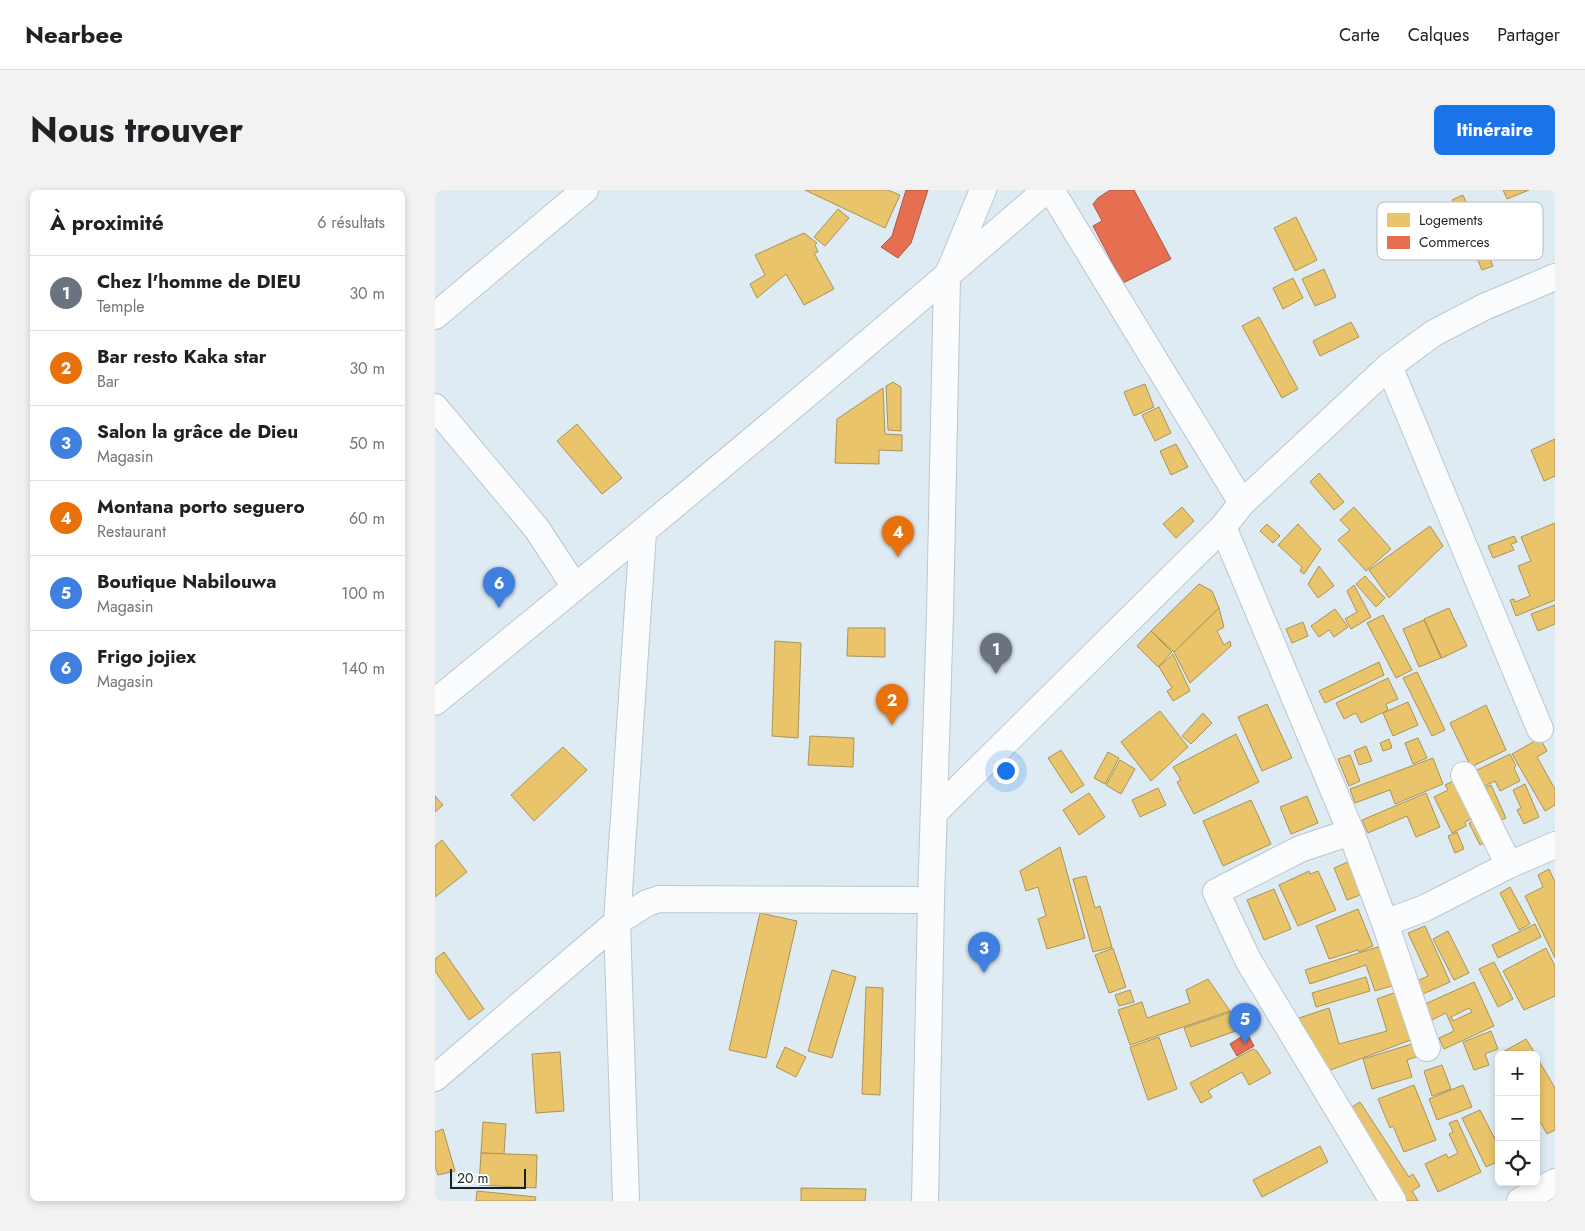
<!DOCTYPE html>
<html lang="fr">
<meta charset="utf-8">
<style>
:root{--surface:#fff;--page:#f2f2f2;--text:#202124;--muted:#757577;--line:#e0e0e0;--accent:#1a73e8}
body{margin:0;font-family:Jost,sans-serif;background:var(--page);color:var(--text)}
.controls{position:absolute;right:15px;bottom:15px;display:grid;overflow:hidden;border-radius:8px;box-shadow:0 2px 8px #0003}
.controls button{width:45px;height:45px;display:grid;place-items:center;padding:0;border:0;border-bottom:1px solid var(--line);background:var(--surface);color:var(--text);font:25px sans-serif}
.scale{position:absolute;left:15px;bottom:12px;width:76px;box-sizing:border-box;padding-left:5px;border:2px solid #172128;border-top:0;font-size:14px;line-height:18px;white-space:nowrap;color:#172128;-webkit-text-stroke:4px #fff;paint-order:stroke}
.you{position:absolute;left:570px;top:580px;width:18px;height:18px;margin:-12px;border:4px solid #fff;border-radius:50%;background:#1a73e8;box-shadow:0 0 0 8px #1a73e833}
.badge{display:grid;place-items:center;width:32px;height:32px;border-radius:50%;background:var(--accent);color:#fff;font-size:16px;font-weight:700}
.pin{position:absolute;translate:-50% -41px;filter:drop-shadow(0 1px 2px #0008)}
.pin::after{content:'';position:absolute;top:26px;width:18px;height:15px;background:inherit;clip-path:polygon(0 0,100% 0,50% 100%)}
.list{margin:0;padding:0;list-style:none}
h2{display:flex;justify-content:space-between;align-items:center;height:65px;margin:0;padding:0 20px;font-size:21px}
h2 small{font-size:16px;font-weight:400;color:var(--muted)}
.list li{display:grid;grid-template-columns:32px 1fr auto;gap:15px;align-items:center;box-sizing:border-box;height:75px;padding:0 20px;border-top:1px solid var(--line)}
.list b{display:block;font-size:19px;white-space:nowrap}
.list p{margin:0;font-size:16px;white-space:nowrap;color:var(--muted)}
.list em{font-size:16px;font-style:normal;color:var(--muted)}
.icon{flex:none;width:28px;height:28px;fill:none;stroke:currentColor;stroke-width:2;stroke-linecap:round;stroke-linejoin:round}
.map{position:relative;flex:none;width:1120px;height:1011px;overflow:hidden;border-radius:8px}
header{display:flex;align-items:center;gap:30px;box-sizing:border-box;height:70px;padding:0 25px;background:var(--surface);border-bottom:1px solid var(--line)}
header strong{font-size:24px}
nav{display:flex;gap:28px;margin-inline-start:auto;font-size:18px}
.intro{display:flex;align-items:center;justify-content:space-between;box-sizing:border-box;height:120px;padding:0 30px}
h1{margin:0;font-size:35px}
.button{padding:12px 22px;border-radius:8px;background:var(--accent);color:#fff;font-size:18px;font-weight:700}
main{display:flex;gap:30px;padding:0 30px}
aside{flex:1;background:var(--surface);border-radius:8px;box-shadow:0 2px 8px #0003}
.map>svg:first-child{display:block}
.homes{fill:#e9c46a;stroke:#aa9356;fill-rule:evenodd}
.shops{fill:#e76f51;stroke:#a95845}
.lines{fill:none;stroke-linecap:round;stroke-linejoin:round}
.minor-casing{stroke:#bcc6ce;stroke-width:28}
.minor{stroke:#fafcfd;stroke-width:26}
.key{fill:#fff;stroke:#b9bcbe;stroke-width:1}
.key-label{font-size:14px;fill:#172128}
</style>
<header>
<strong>Nearbee</strong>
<nav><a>Carte</a><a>Calques</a><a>Partager</a></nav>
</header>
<div class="intro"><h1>Nous trouver</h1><a class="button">Itinéraire</a></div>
<main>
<aside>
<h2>À proximité<small>6 résultats</small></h2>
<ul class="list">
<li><span class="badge" style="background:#6b7280">1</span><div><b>Chez l'homme de DIEU</b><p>Temple</p></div><em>30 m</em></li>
<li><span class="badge" style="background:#e8710a">2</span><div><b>Bar resto Kaka star</b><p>Bar</p></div><em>30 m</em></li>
<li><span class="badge" style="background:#3f7fe0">3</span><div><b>Salon la grâce de Dieu</b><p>Magasin</p></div><em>50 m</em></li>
<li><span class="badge" style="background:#e8710a">4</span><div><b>Montana porto seguero</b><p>Restaurant</p></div><em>60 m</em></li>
<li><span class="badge" style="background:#3f7fe0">5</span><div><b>Boutique Nabilouwa</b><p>Magasin</p></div><em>100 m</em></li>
<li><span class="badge" style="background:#3f7fe0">6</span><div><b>Frigo jojiex</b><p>Magasin</p></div><em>140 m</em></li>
</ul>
</aside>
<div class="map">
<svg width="1120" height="1011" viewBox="0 0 1120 1011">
<rect width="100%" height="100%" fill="#deebf3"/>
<g class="homes">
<polygon points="370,0 453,0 465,5 450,38"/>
<polygon points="1068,0 1094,0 1072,9"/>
<polygon points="1028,5 1058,76 1047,80 1017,10"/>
<polygon points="403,19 414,28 390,56 379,47"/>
<polygon points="861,27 882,70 860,81 839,38"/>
<polygon points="369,43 382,53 380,55 383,62 379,63 399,99 369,115 351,84 322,108 315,94 330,85 320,65"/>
<polygon points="889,79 901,107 880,116 867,89"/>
<polygon points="858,88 868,108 848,119 838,98"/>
<polygon points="824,127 863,199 847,208 807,136"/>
<polygon points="916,132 924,147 885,166 878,151"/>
<polygon points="458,192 466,197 466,241 453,240 451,196"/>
<polygon points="710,194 719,217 699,226 689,202"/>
<polygon points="448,198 450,244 467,245 467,261 444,260 444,274 400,273 402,229"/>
<polygon points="724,217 736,243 720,251 707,225"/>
<polygon points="142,234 187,288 167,304 122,251"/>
<polygon points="1120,249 1120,286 1109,291 1096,260"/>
<polygon points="741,254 753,277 736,285 725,261"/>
<polygon points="884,283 909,312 899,320 875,292"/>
<polygon points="747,317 759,331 741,348 728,334"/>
<polygon points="919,317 956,359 931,381 903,350 915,340 905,330"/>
<polygon points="1120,333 1120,410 1081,426 1075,410 1079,409 1080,412 1095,406 1083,376 1096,371 1086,347"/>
<polygon points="832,334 845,346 838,353 825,341"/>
<polygon points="863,334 886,359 869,384 865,381 867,377 843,355"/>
<polygon points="995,336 1008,356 954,408 934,380"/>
<polygon points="1079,346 1082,352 1076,354 1079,360 1058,368 1053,356"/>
<polygon points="884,376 899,396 883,408 873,394"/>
<polygon points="930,386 950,408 941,417 921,394"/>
<polygon points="764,394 777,401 784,418 739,462 716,441"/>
<polygon points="919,395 936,427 916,439 910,429 922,422 912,401"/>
<polygon points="1120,415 1120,434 1103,441 1096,424"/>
<polygon points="784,418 789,437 782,441 789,455 795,451 796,456 755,493 739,462"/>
<polygon points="1014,418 1032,456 1007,468 989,429"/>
<polygon points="900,419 913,437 899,447 894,440 884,447 876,436"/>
<polygon points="948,425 977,480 961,488 932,433"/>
<polygon points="989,430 1006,468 984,477 968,439"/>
<polygon points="868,432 873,446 857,453 851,439"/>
<polygon points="413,438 450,438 450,467 412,466"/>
<polygon points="716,441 737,462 723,477 702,456"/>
<polygon points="340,451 366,453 363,548 337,546"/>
<polygon points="738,464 755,501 738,511 732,501 737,498 724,477"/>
<polygon points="944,472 949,485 890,513 884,501"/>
<polygon points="982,482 1010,540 997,546 968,488"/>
<polygon points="953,488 963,509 951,514 953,520 926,533 921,523 909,529 901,513"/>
<polygon points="973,512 983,535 958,546 948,523"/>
<polygon points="832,514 857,568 827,581 803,527"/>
<polygon points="1051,515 1071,560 1036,577 1015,533"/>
<polygon points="725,521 753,557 716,591 686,552"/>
<polygon points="768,523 777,533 756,554 747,546"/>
<polygon points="801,544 824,592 759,624 742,592 746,590 738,577"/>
<polygon points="375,546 419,548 418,577 373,575"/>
<polygon points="983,548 992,568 978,574 970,553"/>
<polygon points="1105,548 1112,561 1102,567 1120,599 1120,615 1110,621 1077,564"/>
<polygon points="954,549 957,558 948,561 945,553"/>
<polygon points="931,556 937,571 924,575 919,561"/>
<polygon points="128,557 152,580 99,631 76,605"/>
<polygon points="626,560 649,595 636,603 613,568"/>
<polygon points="673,562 684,568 670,594 659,588"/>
<polygon points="1075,564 1081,576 1079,578 1085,591 1065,601 1060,591 1041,600 1034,584"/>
<polygon points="915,565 925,591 914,596 903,569"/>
<polygon points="998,568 1008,594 960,614 955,600 920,613 915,599"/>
<polygon points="685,570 700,579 686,604 671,595"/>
<polygon points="1025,588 1044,625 1030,632 1031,636 1017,643 999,607 1013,600 1010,595"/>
<polygon points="1090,594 1104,627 1089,634 1082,620 1086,618 1078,600"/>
<polygon points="1056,595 1071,628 1059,634 1043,601"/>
<polygon points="723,598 731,615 705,627 697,610"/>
<polygon points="654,603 670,627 644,645 628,620"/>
<polygon points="991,603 1005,637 981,647 972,626 933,643 927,630"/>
<polygon points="0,606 8,615 0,622"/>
<polygon points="872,606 883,633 856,644 845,617"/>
<polygon points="816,610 836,654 788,676 768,631"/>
<polygon points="1048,626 1059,648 1045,655 1034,633"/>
<polygon points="1022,642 1029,659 1020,663 1013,646"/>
<polygon points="7,650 32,682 0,707 0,656"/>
<polygon points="625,657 650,748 612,759 603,729 611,726 603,697 591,701 585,681"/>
<polygon points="915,671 928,704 912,710 899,678"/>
<polygon points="1114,679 1120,692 1120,768 1090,706 1108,697 1103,685"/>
<polygon points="874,681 875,684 883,681 901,720 863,736 844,695"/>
<polygon points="651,686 660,718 665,716 677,757 658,762 638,689"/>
<polygon points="1075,697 1095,734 1084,740 1065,703"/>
<polygon points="839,699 856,739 829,750 812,710"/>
<polygon points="923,719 938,756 924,762 923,760 894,769 881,736"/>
<polygon points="325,723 362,731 331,868 294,860"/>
<polygon points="1100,734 1106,747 1063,768 1057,755"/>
<polygon points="990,736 1015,792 988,804 982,791 993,786 973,743"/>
<polygon points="1013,741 1034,783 1019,790 998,749"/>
<polygon points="946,756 960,795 940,801 931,775 875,794 870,780"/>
<polygon points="678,758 691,797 674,803 660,765"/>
<polygon points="1111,758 1120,776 1120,806 1089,820 1068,781"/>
<polygon points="9,762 49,819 34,830 0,781 0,769"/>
<polygon points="1059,772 1078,809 1063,817 1044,779"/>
<polygon points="397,780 421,787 397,868 373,861"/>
<polygon points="931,787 935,801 881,817 877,803"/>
<polygon points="773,789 795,821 695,855 683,820 707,812 712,828 755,813 751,800"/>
<path d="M 1039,792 L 1059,836 L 1009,859 L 1004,848 L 1019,841 L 1011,823 L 997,830 L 990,814 ZM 1034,818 L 1037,822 L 1018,831 L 1016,827 Z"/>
<polygon points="431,797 448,798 445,905 427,904"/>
<polygon points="695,800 699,812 684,816 680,805"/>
<polygon points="964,801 981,848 893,881 864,828 894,818 904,854 952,841 942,809"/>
<polygon points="796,822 809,838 756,857 749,838"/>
<polygon points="1056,841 1063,859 1050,864 1054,875 1039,880 1028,852"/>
<polygon points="724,847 742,899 713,910 695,857"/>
<polygon points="1091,849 1101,865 1067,865 1066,863"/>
<polygon points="980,853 984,866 972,870 977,887 937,899 928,869"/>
<polygon points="350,857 371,867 361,887 341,877"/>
<polygon points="818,859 822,861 836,883 814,895 807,882 773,901 777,907 766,913 755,893"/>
<polygon points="125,862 129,921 101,923 97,864"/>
<polygon points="1101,866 1120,898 1120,940 1112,944 1101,925"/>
<polygon points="1007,875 1016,899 997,906 989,881"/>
<polygon points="979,895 1001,950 969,962 958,936 955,938 943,909"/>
<polygon points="1028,895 1037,917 1002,930 994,909"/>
<polygon points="925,912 974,987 978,984 985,996 977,1001 983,1011 972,1011 912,920"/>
<polygon points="1045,920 1064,957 1064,971 1051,977 1027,928"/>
<polygon points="1022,930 1046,982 1003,1002 990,974 1011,964 1013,968 1023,963 1014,944 1018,942 1014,933"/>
<polygon points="48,932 71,934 69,964 46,963"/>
<polygon points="8,939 20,981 3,985 0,976 0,942"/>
<polygon points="885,956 893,972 827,1007 818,990"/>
<polygon points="46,963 102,965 101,998 44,995"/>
<polygon points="366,998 431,999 430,1011 366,1011"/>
<polygon points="42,1001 101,1007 100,1011 41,1011"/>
</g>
<g class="shops">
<polygon points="471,0 493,0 476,53 463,68 446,57 457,46"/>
<polygon points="675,0 699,0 736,69 688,93 658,36 667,31 658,14 663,8"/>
<polygon points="812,843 819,856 802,866 795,854"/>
</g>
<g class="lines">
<g class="minor-casing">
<g id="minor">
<polyline points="616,0 807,313"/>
<polyline points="0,126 150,0"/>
<polyline points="954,176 1105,539"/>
<polyline points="0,217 102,339 140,397"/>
<polyline points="788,337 916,642 950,733 992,858"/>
<path d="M 0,512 C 206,344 411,174 611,0"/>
<polyline points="1029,585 1074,675"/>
<polyline points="499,623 788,337 807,313 954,176 999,143 1049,117 1120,87"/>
<polyline points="916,642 865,659 781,702 813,770 958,1011"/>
<polyline points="950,733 990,718 1074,675 1120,655"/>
<polyline points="0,888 182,732 212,713 224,709 496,710"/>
<polyline points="191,1011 182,732 208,342"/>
<polyline points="490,1011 496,710 505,424 512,87 548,0"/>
<polyline points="1085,1011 1120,992"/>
</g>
</g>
<use href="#minor" class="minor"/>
</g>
<rect x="942" y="12" width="166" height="58" rx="8" class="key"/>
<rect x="952" y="23" width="23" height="14" fill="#e9c46a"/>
<rect x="952" y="46" width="23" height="13" fill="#e76f51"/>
<g class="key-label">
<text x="984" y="35">Logements</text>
<text x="984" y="57">Commerces</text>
</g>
</svg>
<div class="controls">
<button>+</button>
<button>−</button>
<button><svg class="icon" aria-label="locate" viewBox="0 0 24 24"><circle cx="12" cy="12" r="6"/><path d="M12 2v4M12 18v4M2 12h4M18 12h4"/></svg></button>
</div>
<div class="scale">20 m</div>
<div class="you"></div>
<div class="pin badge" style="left:561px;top:484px;background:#6b7280">1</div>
<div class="pin badge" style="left:457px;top:535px;background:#e8710a">2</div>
<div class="pin badge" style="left:549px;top:783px;background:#3f7fe0">3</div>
<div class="pin badge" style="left:463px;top:367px;background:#e8710a">4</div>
<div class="pin badge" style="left:810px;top:854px;background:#3f7fe0">5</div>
<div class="pin badge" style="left:64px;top:418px;background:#3f7fe0">6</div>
</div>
</main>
